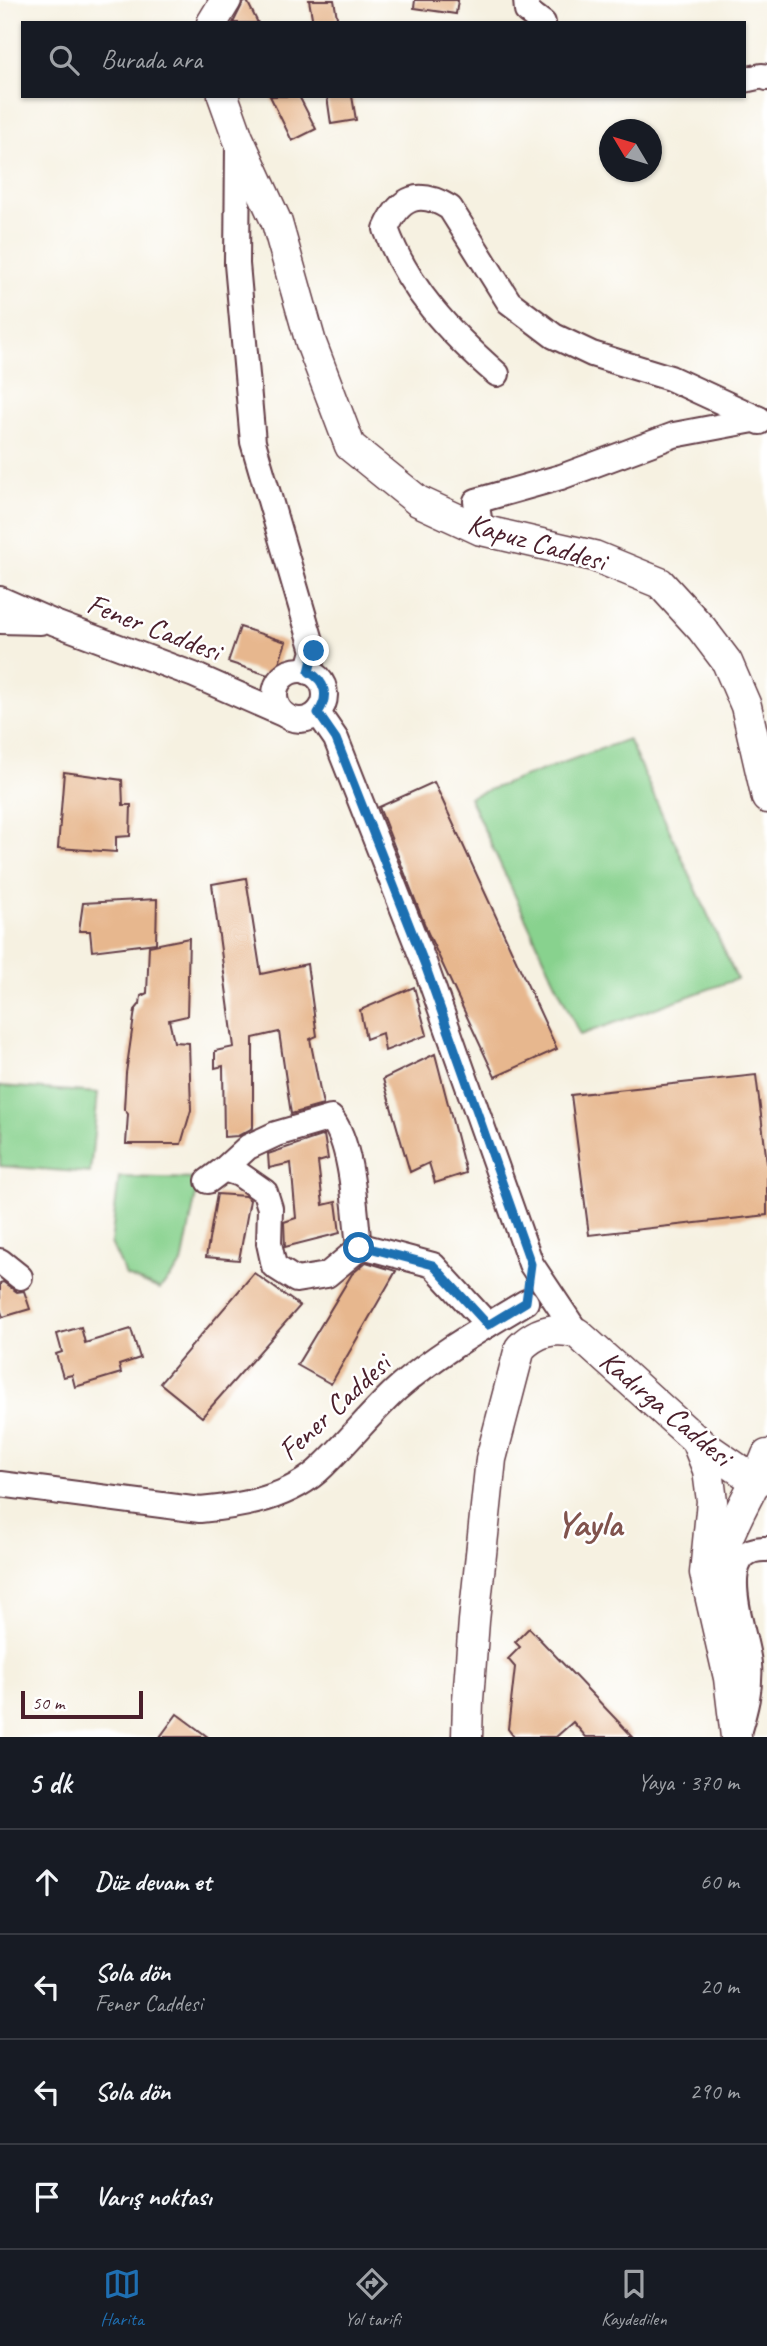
<!DOCTYPE html>
<html lang="tr">
<meta charset="utf-8">
<style>
:root{--surface:#171b24;--page:#242831;--text:#f1f3f6;--muted:#9ea1a6;--line:#363941;--accent:#1f6fb2}
body{margin:0;font-family:Caveat,sans-serif;background:var(--page);color:var(--text)}
.compass{position:absolute;left:599px;top:119px;width:63px;height:63px;border-radius:50%;background:var(--surface);box-shadow:0 2px 5px #0004;rotate:308deg}
.scale{position:absolute;left:21px;bottom:18px;width:122px;box-sizing:border-box;padding-left:7px;border:4px solid #4a1f2b;border-top:0;font-size:19px;line-height:24px;white-space:nowrap;color:#4a1f2b;-webkit-text-stroke:5px #fff;paint-order:stroke}
.stop{position:absolute;width:21px;height:21px;margin:-16px;border:5px solid #1f6fb2;border-radius:50%;background:#fff}
.stop.end{background:#1f6fb2;border-color:#fff;box-shadow:0 2px 7px #0008}
.list{margin:0;padding:0;list-style:none}
h2{display:flex;justify-content:space-between;align-items:center;height:91px;margin:0;padding:0 28px;font-size:30px}
h2 small{font-size:23px;font-weight:400;color:var(--muted)}
.list li{display:grid;grid-template-columns:46px 1fr auto;gap:21px;align-items:center;box-sizing:border-box;height:105px;padding:0 28px;border-top:2px solid var(--line)}
.list b{display:block;font-size:26px;white-space:nowrap}
.list p{margin:0;font-size:23px;white-space:nowrap;color:var(--muted)}
.list em{font-size:23px;font-style:normal;color:var(--muted)}
.icon{flex:none;width:38px;height:38px;fill:none;stroke:currentColor;stroke-width:2;stroke-linecap:round;stroke-linejoin:round}
.map{position:relative;flex:none;width:767px;height:1737px;overflow:hidden}
.search{position:absolute;background:var(--surface);box-shadow:0 2px 5px #0004;left:21px;right:21px;top:21px;height:77px;display:flex;align-items:center;gap:18px;box-sizing:border-box;padding:0 24px;border-radius:0px;color:var(--muted);font-size:26px}
.sheet{height:511px;background:var(--surface)}
nav{display:flex;justify-content:space-around;align-items:center;box-sizing:border-box;height:98px;border-top:2px solid var(--line);background:var(--surface);font-size:19px;color:var(--muted)}
nav a{display:grid;justify-items:center;gap:4px}
nav .on{color:var(--accent)}
.map>svg:first-child{display:block}
.green{fill:#88d28e;stroke:#69785c;stroke-width:2}
.building{fill:#e7b78e}
.lines{fill:none;stroke-linecap:round;stroke-linejoin:round}
.minor-casing{stroke:#643e46;stroke-width:28}
.major-casing{stroke:#643e46;stroke-width:33}
.minor{stroke:#fff;stroke-width:24}
.major{stroke:#fff;stroke-width:30}
.route{stroke:#1f6fb2;stroke-width:9}
.labels{text-anchor:middle;dominant-baseline:central;stroke-width:5;stroke-linejoin:round;paint-order:stroke}
.street-label{font-size:30px;fill:#4a1f2b;stroke:#fff}
.district-label{font-size:37px;font-weight:bold;fill:#81544e;stroke:#fff}
</style>
<div class="map">
<svg width="767" height="1737" viewBox="0 0 767 1737">
<rect width="100%" height="100%" fill="#fff"/>
<filter id="ink" filterUnits="userSpaceOnUse"><feTurbulence type="fractalNoise" baseFrequency=".0143" numOctaves="2"/><feDisplacementMap in="SourceGraphic" scale="14" xChannelSelector="R" yChannelSelector="G"/><feConvolveMatrix kernelMatrix="1 2 1 2 8 2 1 2 1" color-interpolation-filters="sRGB"/></filter>
<filter id="wash" filterUnits="userSpaceOnUse"><feTurbulence type="fractalNoise" baseFrequency=".00686" numOctaves="4" result="noise"/><feDisplacementMap in="SourceGraphic" scale="28" xChannelSelector="R" yChannelSelector="G"/><feGaussianBlur stdDeviation="1.57" result="paint"/><feColorMatrix in="noise" values="0 0 0 0 0 0 0 0 0 0 0 0 0 0 0 0 0 1.4 0 .05"/><feComposite in="paint" operator="in"/></filter>
<g filter="url(#wash)">
<rect width="100%" height="100%" fill="#f6f1e1"/>
<g class="green">
<polygon points="628,739 737,979 580,1035 469,797"/>
<polygon points="0,1086 98,1093 90,1173 0,1166"/>
<polygon points="119,1177 199,1179 182,1264 160,1289 126,1276 111,1243"/>
</g>
<g id="blocks">
<g class="building">
<polygon points="309,0 334,0 338,23 313,23"/>
<polygon points="415,0 458,0 456,14 414,8"/>
<polygon points="247,1 258,23 233,23 243,3"/>
<polygon points="270,96 299,96 316,129 292,141"/>
<polygon points="327,96 352,96 356,120 331,124"/>
<polygon points="240,627 286,642 274,677 228,662"/>
<polygon points="64,772 122,780 123,805 131,805 130,836 116,837 116,852 58,848"/>
<polygon points="434,782 557,1049 495,1077 428,933 379,807"/>
<polygon points="246,878 261,974 307,964 317,1036 310,1039 323,1105 291,1114 279,1032 253,1038 253,1128 238,1136 224,1137 223,1066 215,1068 215,1051 234,1047 212,884"/>
<polygon points="157,899 156,943 92,951 90,931 79,931 83,903"/>
<polygon points="189,938 187,1016 169,1020 174,1042 189,1043 191,1110 181,1144 126,1144 128,1114 124,1109 126,1073 135,1010 140,1004 141,996 147,993 149,946"/>
<polygon points="414,987 427,1035 385,1051 382,1033 366,1039 360,1010"/>
<polygon points="435,1054 466,1173 435,1183 429,1163 410,1172 383,1079"/>
<polygon points="756,1075 767,1163 767,1215 589,1235 571,1095"/>
<polygon points="324,1135 328,1159 318,1162 323,1205 336,1202 340,1233 285,1247 284,1222 296,1218 291,1163 269,1168 268,1154"/>
<polygon points="217,1194 245,1196 250,1200 239,1260 206,1257"/>
<polygon points="366,1262 396,1271 331,1384 297,1365 352,1274"/>
<polygon points="254,1273 300,1306 202,1417 160,1383"/>
<polygon points="3,1282 17,1292 24,1291 30,1309 3,1317 0,1309 0,1283"/>
<polygon points="81,1327 85,1343 131,1329 140,1358 119,1365 121,1373 75,1387 72,1375 63,1377 56,1354 62,1352 57,1334"/>
<polygon points="529,1628 633,1737 586,1737 573,1722 556,1737 514,1737 508,1729 515,1667 508,1659 520,1647 515,1642"/>
<polygon points="177,1714 208,1737 160,1737"/>
</g>
</g>
</g>
<g filter="url(#ink)">
<use href="#blocks" fill-opacity="0" stroke="#643e46" stroke-width="2"/>
<g class="lines">
<g class="minor-casing">
<g id="minor">
<polyline points="526,0 527,11 543,23"/>
<polyline points="744,80 762,76 767,78"/>
<polyline points="238,142 237,264 253,442 314,651 308,672"/>
<path d="M 497,374 C 450,333 408,289 386,229 C 400,197 419,189 450,208 L 509,302 L 554,336 L 592,354 L 670,378 L 759,419"/>
<polyline points="481,530 476,501 561,477 674,435 759,419 760,422"/>
<polyline points="0,599 55,623 194,675 285,715"/>
<polyline points="0,621 40,622"/>
<circle cx="300" cy="695" r="25"/>
<polyline points="318,713 336,739 425,965 531,1264 577,1333"/>
<path d="M 224,1169 L 248,1147 L 276,1134 L 331,1118 C 353,1144 355,1213 359,1248"/>
<polyline points="208,1181 224,1169 239,1174 265,1192 270,1208 269,1243 274,1266 296,1280 327,1275 362,1246 433,1265 488,1325"/>
<polyline points="0,1261 20,1277"/>
<path d="M 0,1484 L 200,1510 C 243,1506 291,1498 323,1466 C 349,1441 371,1413 397,1389 C 437,1354 481,1329 526,1302"/>
<path d="M 738,1733 C 745,1710 751,1688 749,1664 C 747,1635 709,1546 767,1549"/>
</g>
</g>
<g class="major-casing">
<g id="major">
<polyline points="212,23 226,0"/>
<polyline points="223,96 238,138 277,223 311,343 350,446 418,501 481,530 594,556 660,583 702,629 727,662 746,706 767,798"/>
<polyline points="696,1440 708,1470 712,1501 705,1573 729,1678 736,1737"/>
<path d="M 718,1577 C 722,1533 752,1495 767,1455"/>
<path d="M 467,1737 L 468,1700 L 474,1621 L 491,1459 L 520,1348 C 536,1332 554,1326 577,1333 L 696,1440 L 757,1482"/>
</g>
</g>
<use href="#minor" class="minor"/>
<use href="#major" class="major"/>
</g>
</g>
<g class="lines" filter="url(#ink)">
<path class="route" d="M 314,651 L 309,672 C 326,681 329,697 318,713 L 336,739 L 425,965 L 531,1264 L 526,1302 L 488,1325 L 433,1265 L 362,1246 L 359,1248"/>
</g>
<g class="labels">
<g class="street-label">
<text transform="translate(537 542) rotate(16)">Kapuz Caddesi</text>
<text transform="translate(154 627) rotate(21)">Fener Caddesi</text>
<text transform="translate(334 1407) rotate(-43)">Fener Caddesi</text>
<text transform="translate(666 1408) rotate(40)">Kadırga Caddesi</text>
</g>
<g class="district-label">
<text x="589" y="1523">Yayla</text>
</g>
</g>
</svg>
<svg class="compass" viewBox="-18 -18 36 36"><path d="M0-13l5 13h-10z" fill="#e53935"/><path d="M0 13l5-13h-10z" fill="#9ea1a6"/></svg>
<div class="scale">50 m</div>
<div class="stop" style="left:359px;top:1248px"></div>
<div class="stop end" style="left:314px;top:651px"></div>
<div class="search"><svg class="icon" aria-label="search" viewBox="0 0 24 24"><circle cx="10" cy="10" r="6"/><path d="M15 15l6 6"/></svg>Burada ara</div>
</div>
<section class="sheet">
<h2>5 dk<small>Yaya · 370 m</small></h2>
<ul class="list">
<li><svg class="icon" aria-label="ahead" viewBox="0 0 24 24"><path d="M12 20V5M6 11l6-6 6 6"/></svg><div><b>Düz devam et</b></div><em>60 m</em></li>
<li><svg class="icon" aria-label="left" viewBox="0 0 24 24"><path d="M17 20v-9H6M10 6l-5 5 5 5"/></svg><div><b>Sola dön</b><p>Fener Caddesi</p></div><em>20 m</em></li>
<li><svg class="icon" aria-label="left" viewBox="0 0 24 24"><path d="M17 20v-9H6M10 6l-5 5 5 5"/></svg><div><b>Sola dön</b></div><em>290 m</em></li>
<li><svg class="icon" aria-label="arrive" viewBox="0 0 24 24"><path d="M6 21V4h12l-3 4 3 4H6"/></svg><div><b>Varış noktası</b></div></li>
</ul>
</section>
<nav>
<a class="on"><svg class="icon" aria-label="map" viewBox="0 0 24 24"><path d="M3 6l6-2 6 2 6-2v14l-6 2-6-2-6 2zM9 4v14M15 6v14"/></svg>Harita</a>
<a><svg class="icon" aria-label="directions" viewBox="0 0 24 24"><path d="M12 3l9 9-9 9-9-9zM9 14v-3h6M13 9l2 2-2 2"/></svg>Yol tarifi</a>
<a><svg class="icon" aria-label="saved" viewBox="0 0 24 24"><path d="M7 4h10v16l-5-4-5 4z"/></svg>Kaydedilen</a>
</nav>
